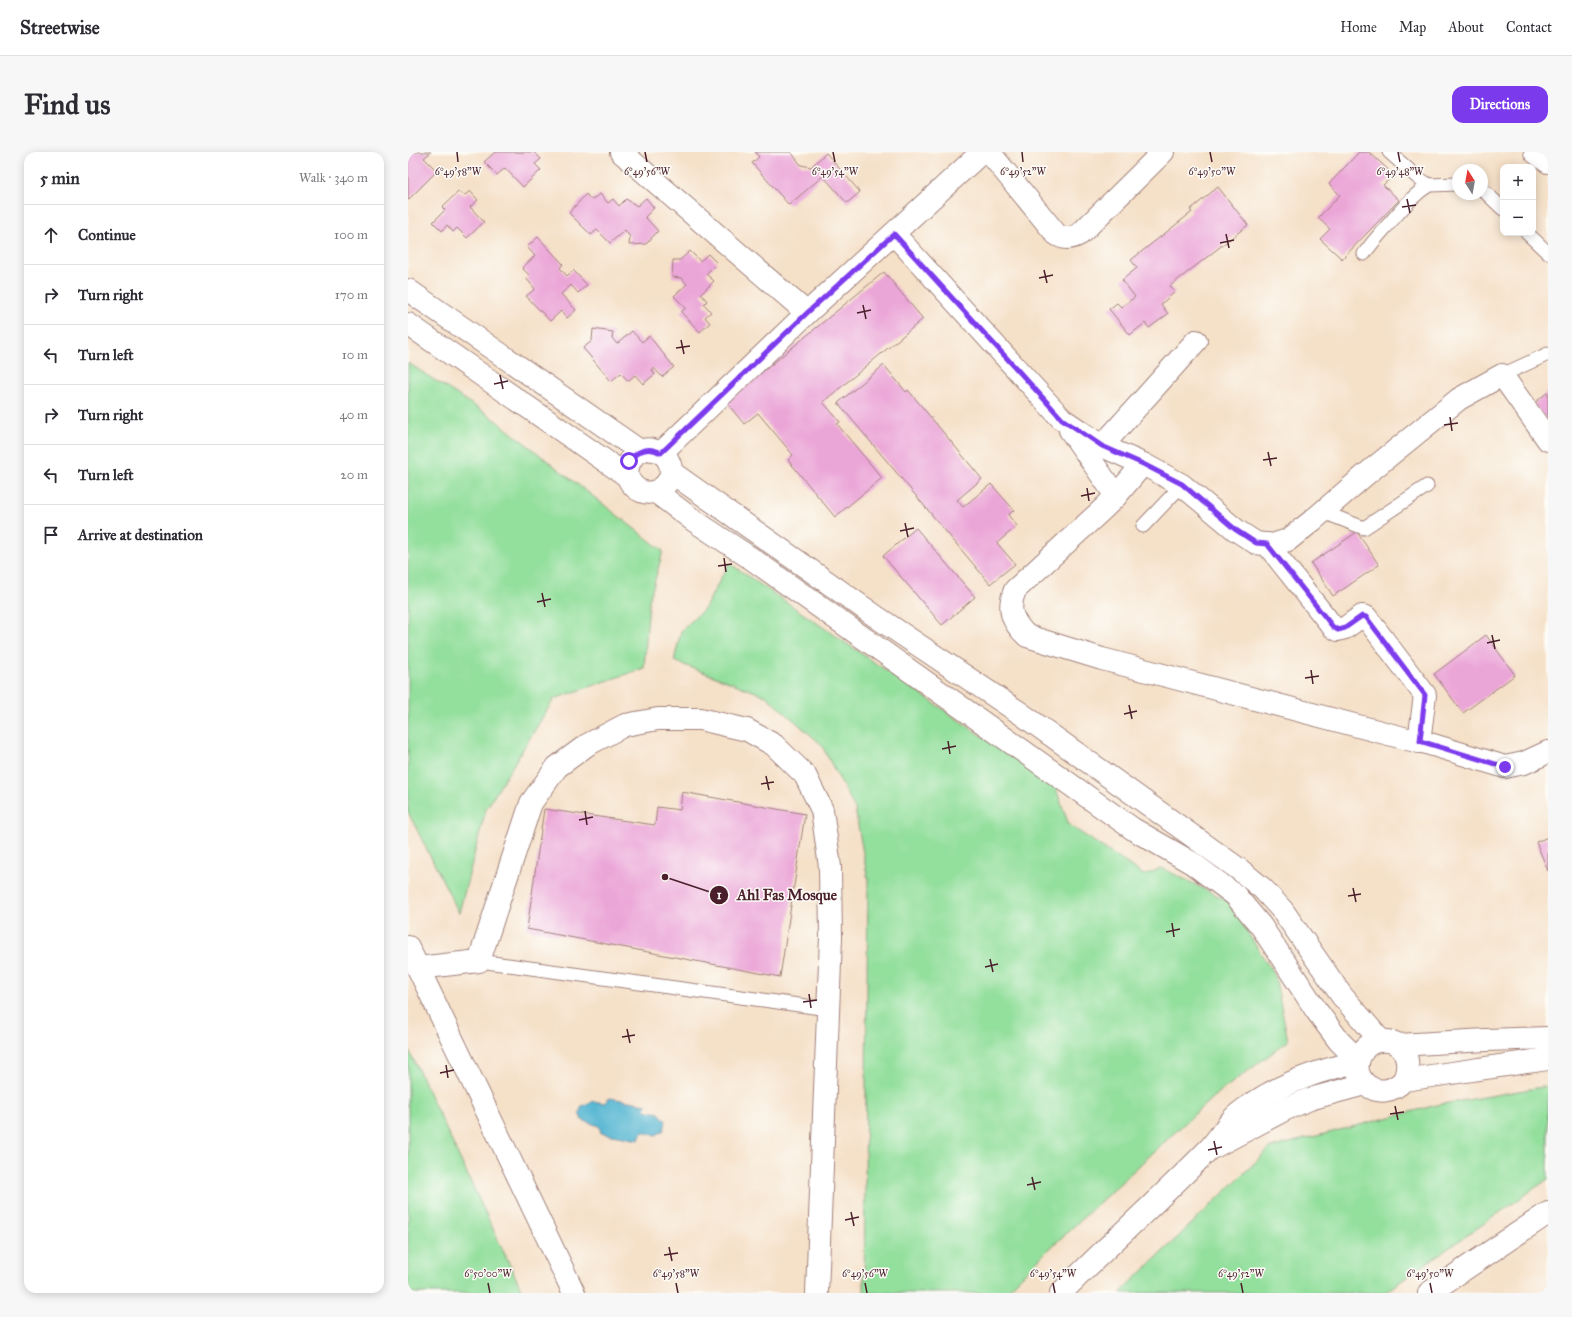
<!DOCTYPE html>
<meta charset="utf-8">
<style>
:root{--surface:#fff;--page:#f7f7f7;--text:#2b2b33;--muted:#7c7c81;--line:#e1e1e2;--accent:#7c3aed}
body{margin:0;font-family:"IM FELL Great Primer",serif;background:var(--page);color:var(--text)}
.controls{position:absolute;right:12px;top:12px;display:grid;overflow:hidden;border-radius:8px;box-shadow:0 2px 10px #0003}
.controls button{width:36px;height:36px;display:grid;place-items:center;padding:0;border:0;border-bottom:1px solid var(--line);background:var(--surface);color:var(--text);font:20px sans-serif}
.compass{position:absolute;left:1044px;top:12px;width:36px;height:36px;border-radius:50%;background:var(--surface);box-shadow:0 2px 10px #0003;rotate:349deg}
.stop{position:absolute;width:12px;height:12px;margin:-9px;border:3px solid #7c3aed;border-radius:50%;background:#fff}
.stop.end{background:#7c3aed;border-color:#fff;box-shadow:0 1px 4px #0008}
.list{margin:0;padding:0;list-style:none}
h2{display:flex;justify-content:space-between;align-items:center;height:52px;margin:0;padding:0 16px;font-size:17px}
h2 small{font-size:13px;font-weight:400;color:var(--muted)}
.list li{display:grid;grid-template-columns:26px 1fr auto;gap:12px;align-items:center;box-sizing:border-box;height:60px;padding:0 16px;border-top:1px solid var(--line)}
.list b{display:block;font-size:15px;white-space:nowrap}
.list em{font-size:13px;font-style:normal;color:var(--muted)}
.icon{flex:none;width:22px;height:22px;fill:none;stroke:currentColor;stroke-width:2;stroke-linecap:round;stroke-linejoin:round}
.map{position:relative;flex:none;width:1140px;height:1141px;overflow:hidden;border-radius:12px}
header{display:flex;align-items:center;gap:24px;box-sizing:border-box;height:56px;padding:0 20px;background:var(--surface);border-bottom:1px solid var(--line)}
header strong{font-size:19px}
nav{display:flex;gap:22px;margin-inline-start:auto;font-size:14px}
.intro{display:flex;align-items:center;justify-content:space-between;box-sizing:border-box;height:96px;padding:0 24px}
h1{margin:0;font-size:28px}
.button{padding:10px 18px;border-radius:12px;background:var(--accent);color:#fff;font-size:14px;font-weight:700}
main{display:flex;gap:24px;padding:0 24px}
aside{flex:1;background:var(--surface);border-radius:12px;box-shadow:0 2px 10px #0003}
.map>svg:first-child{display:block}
.green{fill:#93df9c;stroke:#6e7f64}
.water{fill:#52b5d1;stroke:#4e6a7e}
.building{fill:#eba6d8}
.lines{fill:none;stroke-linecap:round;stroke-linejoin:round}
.lane-casing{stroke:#a0807a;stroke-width:15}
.street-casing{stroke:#a0807a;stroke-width:24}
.secondary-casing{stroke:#a0807a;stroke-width:24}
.lane{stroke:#fff;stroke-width:13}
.street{stroke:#fff;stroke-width:22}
.secondary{stroke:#fff;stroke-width:22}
.route{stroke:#7c3aed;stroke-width:5}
.ticks{fill:none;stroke:#4a1f2b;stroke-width:1.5}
.ticks-label{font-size:10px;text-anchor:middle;fill:#4a1f2b;stroke:#fdfcf7;stroke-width:3;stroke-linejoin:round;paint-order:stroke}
.leader{fill:none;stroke:#4a1f2b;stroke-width:1.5}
.callout-dot{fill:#4a1f2b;stroke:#fdfcf7;stroke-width:1.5}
.mark-label{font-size:12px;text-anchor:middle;font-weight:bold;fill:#fff}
.callout-label{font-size:15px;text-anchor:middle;font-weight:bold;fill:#4a1f2b;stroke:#fdfcf7;stroke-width:3;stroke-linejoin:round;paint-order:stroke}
</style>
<header>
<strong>Streetwise</strong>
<nav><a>Home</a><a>Map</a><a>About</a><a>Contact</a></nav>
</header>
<div class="intro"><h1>Find us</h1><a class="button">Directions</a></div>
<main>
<aside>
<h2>5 min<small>Walk · 340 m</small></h2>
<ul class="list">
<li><svg class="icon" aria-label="ahead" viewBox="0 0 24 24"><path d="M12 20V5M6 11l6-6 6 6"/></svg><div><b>Continue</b></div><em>100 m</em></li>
<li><svg class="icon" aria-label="right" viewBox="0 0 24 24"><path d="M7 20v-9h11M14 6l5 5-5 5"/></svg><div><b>Turn right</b></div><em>170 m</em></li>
<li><svg class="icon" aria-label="left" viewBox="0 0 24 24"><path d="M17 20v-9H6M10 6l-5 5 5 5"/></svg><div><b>Turn left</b></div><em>10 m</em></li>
<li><svg class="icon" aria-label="right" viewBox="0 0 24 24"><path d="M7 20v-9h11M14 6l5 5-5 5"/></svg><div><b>Turn right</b></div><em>40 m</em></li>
<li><svg class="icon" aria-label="left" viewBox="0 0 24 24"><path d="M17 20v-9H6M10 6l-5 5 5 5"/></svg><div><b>Turn left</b></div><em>20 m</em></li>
<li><svg class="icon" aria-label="arrive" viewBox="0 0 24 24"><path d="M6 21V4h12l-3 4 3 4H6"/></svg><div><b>Arrive at destination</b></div></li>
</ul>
</aside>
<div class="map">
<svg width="1140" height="1141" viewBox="0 0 1140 1141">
<rect width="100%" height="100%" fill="#fdfcf7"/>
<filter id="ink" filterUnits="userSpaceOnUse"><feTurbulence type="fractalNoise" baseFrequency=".025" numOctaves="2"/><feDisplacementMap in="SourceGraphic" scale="8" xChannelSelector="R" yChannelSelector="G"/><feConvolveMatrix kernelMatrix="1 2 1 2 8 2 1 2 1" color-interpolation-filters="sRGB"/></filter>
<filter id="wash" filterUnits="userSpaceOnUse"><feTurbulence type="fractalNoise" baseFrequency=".012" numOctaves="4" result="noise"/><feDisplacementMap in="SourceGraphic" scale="16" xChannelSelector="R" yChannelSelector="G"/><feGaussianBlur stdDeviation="0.9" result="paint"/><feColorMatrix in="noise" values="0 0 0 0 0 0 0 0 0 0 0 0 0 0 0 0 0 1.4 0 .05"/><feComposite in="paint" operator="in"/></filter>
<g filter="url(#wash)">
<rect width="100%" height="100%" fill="#f5e0c8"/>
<g class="green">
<polygon points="0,211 82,264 255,399 241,449 236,516 146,547 78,657 51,761 0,660"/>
<polygon points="321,411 647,634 661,673 736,723 754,716 820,749 867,824 880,889 805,945 637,1101 597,1141 456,1141 460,728 447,657 413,592 358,544 266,509 273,479 297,456"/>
<polygon points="0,896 115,1141 0,1141"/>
<polygon points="1140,934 1140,1027 976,1141 712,1141 862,996 1029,953"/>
</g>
<polygon class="water" points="202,946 238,952 237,958 251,961 258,969 256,978 248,983 234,980 231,988 193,981 191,974 174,968 171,961 174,954 185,949 196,951"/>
<g id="blocks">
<g class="building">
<polygon points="0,0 23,0 16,6 29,19 0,48"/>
<polygon points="87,0 126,0 133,7 127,12 133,18 115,35 97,16 89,23 76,10"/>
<polygon points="347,0 383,0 393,13 403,15 418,1 452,40 439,51 415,24 381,53 344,11 351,5"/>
<polygon points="951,0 961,0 986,23 975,33 991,48 934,107 912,87 922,77 910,66 932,43 921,32"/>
<polygon points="810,35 840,73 762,134 767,140 753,152 760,162 741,176 737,171 722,183 701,157 709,151 713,155 727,145 714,128 729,116 723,108 784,60 782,58"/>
<polygon points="62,39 70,48 62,55 76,70 59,86 49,76 45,80 39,73 34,79 25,70 37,58 34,55 50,40 57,43"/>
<polygon points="178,42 183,48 192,42 200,51 205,47 211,54 218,47 229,54 238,46 246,56 237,65 250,79 238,92 221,93 222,85 217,78 202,91 189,78 183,83 161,61"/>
<polygon points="130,85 155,112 152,116 159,124 165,118 179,133 170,141 163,133 153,142 168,158 159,166 153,159 142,169 118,144 127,137 118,126 121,123 114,116 127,104 119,95"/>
<polygon points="282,99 292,109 300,102 309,111 298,122 306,129 293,142 299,149 296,152 303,160 297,165 302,171 292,180 273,160 278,156 266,144 279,132 274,126 264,125 265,108 272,108"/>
<polygon points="476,120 515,167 415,250 432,270 429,272 474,326 427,365 380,308 385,303 350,261 336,272 318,250"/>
<polygon points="185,177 205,180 204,186 209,192 224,179 234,190 241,184 266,215 254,225 246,216 244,218 247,222 235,232 227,223 220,229 213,221 203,229 175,196 184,189"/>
<polygon points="476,213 498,240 500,238 574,327 549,348 555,355 583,332 606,358 600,363 609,374 589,391 607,412 582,432 430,251"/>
<polygon points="1140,240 1140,270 1125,252"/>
<polygon points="508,376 567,445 534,473 475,404"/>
<polygon points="949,380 971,413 925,444 903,411"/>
<polygon points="1078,483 1107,523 1055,561 1026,522"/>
<polygon points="274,640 397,662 372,825 119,777 136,657 247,673 249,655 272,658"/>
<polygon points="1140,685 1140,719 1128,690"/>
</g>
</g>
</g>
<g filter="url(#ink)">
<use href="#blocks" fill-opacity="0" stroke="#a0807a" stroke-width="1"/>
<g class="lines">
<g class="lane-casing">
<g id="lane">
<polyline points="981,0 1010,26 1021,33 1050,32"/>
<polyline points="1074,37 1095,57"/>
<polyline points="1119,81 1140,101"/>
<path d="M 956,102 C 963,92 970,84 978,75 C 992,60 1003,44 1021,33"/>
<polyline points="1094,223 1140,202"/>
<polyline points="915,360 956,376 1019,334"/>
<polyline points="735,374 774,333"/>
<polyline points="71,809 420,857"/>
</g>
</g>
<g class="street-casing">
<g id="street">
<polyline points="213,0 399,161"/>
<path d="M 581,0 L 648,82 C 656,88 663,87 672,82 L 755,0"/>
<polyline points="486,82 654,267 694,294 735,312 774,333 828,378 848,391 864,393 880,388 904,369 956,324 1051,247 1094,223 1140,288"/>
<polyline points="0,138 232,299"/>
<path d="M 0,172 L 219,324 C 234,358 274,333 260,308 C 257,303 251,299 245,298 C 228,294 219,309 219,324"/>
<polyline points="662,278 708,344"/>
<polyline points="694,294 788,189"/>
<polyline points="253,301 399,161 574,0"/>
<path d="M 735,312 L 708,344 L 695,357 L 607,438 C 599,457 604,470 619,484 L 694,507 L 1011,590 L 1017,543 L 958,465 L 954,464 L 937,476 L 930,478 L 925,475 L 859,392"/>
<polyline points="263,320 470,466 612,561 832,718 855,737 875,759 934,844 973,889"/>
<polyline points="248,340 285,368 344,407 725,677 784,711 827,743 853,774 908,858 931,889 941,899 951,906"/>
<polyline points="1012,589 1097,615 1116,611 1140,600"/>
<polyline points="0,795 166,1141"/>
<polyline points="10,816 71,809 123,651 149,615 179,593 217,573 250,567 292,567 339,578 366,593 397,623 414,658 422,715 423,785 409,1141"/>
<polyline points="990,893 1078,888 1140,886"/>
<path d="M 996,928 C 1004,909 997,887 973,889 C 966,889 959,893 955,899 C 936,925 971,955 996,928 L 1140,907"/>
<polyline points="806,995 878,957 902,947 957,932"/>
<path d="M 653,1141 C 700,1093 751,1048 798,1000 C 808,991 814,979 823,969 C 828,963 835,958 841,954 C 874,931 911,918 950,910"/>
<polyline points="1021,1141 1140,1061"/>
</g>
</g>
<g class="secondary-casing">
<polyline id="secondary" points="1127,0 1140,10"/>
</g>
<use href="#lane" class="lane"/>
<use href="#street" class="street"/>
<use href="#secondary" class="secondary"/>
</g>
</g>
<g class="lines" filter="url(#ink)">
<path class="route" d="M 221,309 C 230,298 240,294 253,301 L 399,161 L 486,82 L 654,267 L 694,294 L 735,312 L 774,332 L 828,378 L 848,391 L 859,392 L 925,475 L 930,478 L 937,476 L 954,464 L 958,465 L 1017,543 L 1012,589 L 1097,615"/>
</g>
<path class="ticks" d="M 49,0 L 50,10M 237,0 L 239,10M 425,0 L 427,10M 614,0 L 615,10M 802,0 L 804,10M 990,0 L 992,10M 999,47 L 1002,61M 994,55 L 1008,53M 818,82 L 821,96M 812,91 L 826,88M 636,118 L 639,131M 631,126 L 645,123M 455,153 L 458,167M 449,161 L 463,158M 273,188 L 276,202M 268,196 L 282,194M 92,223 L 95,237M 86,232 L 100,229M 1042,265 L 1044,279M 1036,273 L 1050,271M 860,300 L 863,314M 855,308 L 869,306M 679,336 L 681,349M 673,344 L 687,341M 497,371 L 500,385M 492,379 L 506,376M 316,406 L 318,420M 310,414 L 324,412M 134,441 L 137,455M 129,450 L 143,447M 1084,483 L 1087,497M 1079,491 L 1092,488M 903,518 L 905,532M 897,526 L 911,524M 721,553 L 724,567M 716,562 L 729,559M 540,589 L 542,602M 534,597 L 548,594M 358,624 L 361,638M 353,632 L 366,630M 177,659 L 179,673M 171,668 L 185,665M 945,736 L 948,750M 940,744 L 953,742M 764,771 L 766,785M 758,780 L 772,777M 582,807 L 585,820M 577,815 L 590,812M 401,842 L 403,856M 395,850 L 409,848M 219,877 L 222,891M 214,885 L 227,883M 38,913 L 40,926M 32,921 L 46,918M 987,954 L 990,968M 982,962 L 996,960M 806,989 L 809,1003M 800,998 L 814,995M 624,1025 L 627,1038M 619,1033 L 633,1030M 443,1060 L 446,1074M 437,1068 L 451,1065M 261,1095 L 264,1109M 256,1103 L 270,1101M 80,1131 L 82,1141M 268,1131 L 270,1141M 457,1131 L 459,1141M 645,1131 L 647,1141M 833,1131 L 835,1141M 1022,1131 L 1024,1141"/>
<g class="ticks-label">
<text x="50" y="23">6°49'58"W</text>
<text x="239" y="23">6°49'56"W</text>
<text x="427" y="23">6°49'54"W</text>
<text x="615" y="23">6°49'52"W</text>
<text x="804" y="23">6°49'50"W</text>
<text x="992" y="23">6°49'48"W</text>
<text x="80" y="1125">6°50'00"W</text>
<text x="268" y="1125">6°49'58"W</text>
<text x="457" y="1125">6°49'56"W</text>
<text x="645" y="1125">6°49'54"W</text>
<text x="833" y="1125">6°49'52"W</text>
<text x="1022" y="1125">6°49'50"W</text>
</g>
<path class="leader" d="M257 725L311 743"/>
<g class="callout-dot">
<circle cx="257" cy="725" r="4"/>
<circle cx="311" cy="743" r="10"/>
</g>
<g class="mark-label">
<text x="311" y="747">1</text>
</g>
<g class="callout-label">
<text x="379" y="748">Ahl Fas Mosque</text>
</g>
</svg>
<div class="controls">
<button>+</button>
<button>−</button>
</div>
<svg class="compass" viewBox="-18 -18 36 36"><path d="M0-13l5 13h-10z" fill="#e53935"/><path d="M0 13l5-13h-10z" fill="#7c7c81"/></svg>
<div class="stop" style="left:221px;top:309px"></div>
<div class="stop end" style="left:1097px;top:615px"></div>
</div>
</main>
